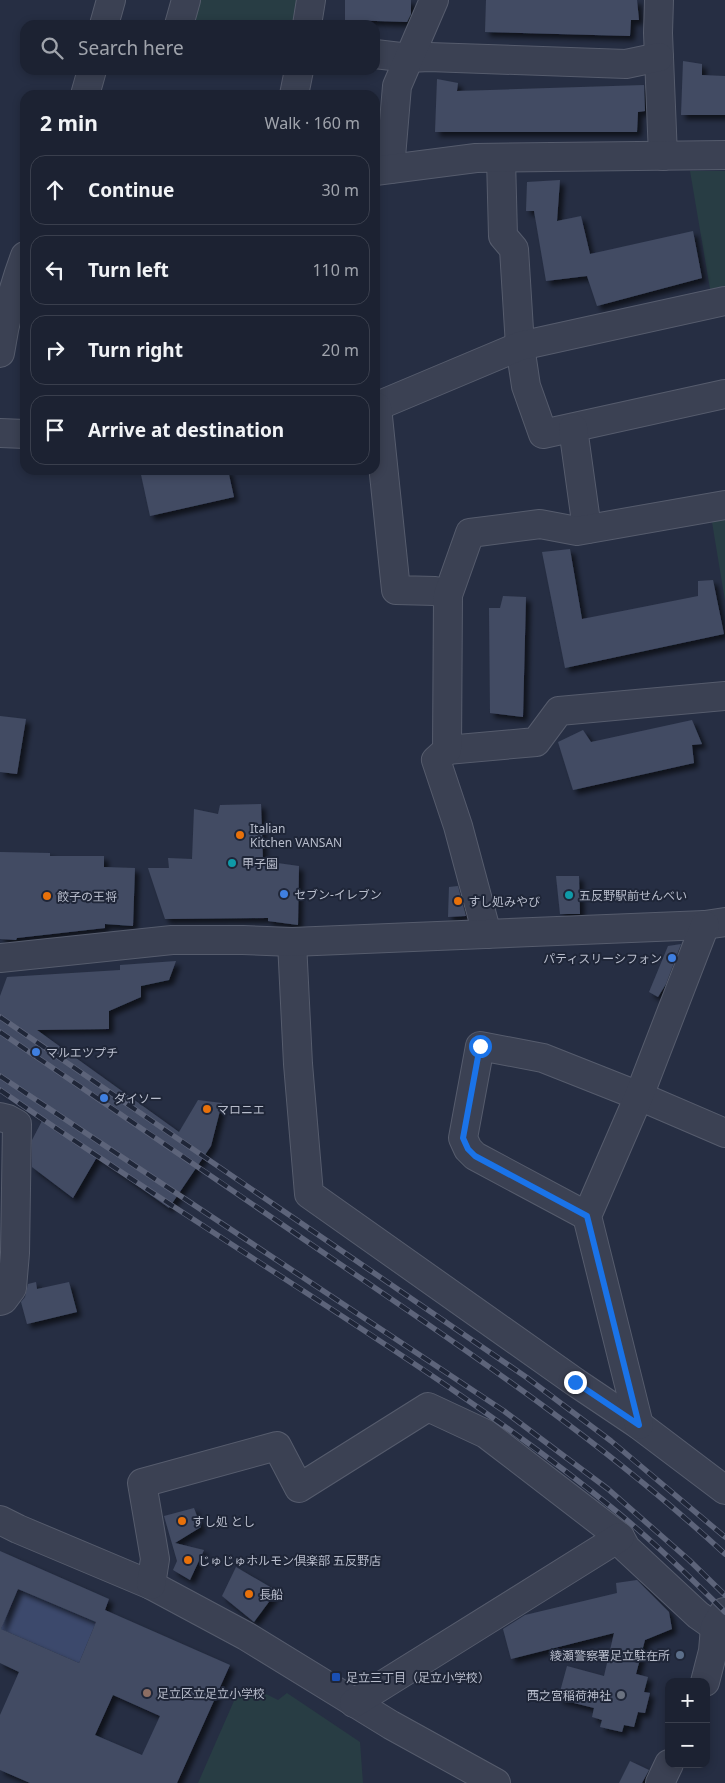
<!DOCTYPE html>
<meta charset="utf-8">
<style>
:root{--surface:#1c2232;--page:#252a3a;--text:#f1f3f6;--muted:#a0a4ac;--line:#3a3f4d}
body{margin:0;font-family:"Noto Sans","Noto Sans JP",sans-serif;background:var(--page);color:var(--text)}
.controls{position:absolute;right:15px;bottom:15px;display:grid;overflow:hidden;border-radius:10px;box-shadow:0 2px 8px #0003}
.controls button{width:45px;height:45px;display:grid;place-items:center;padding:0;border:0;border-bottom:1px solid var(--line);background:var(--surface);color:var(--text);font:25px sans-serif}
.stop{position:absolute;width:15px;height:15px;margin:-11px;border:4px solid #1a73e8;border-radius:50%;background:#fff}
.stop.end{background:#1a73e8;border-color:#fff;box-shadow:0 1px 5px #0008}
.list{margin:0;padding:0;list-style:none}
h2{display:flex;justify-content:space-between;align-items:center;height:65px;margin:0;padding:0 20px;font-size:21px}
h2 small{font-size:16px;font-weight:400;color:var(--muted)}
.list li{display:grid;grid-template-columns:32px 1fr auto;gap:15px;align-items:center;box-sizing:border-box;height:70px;margin:0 10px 10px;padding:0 10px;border:1px solid var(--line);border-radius:15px}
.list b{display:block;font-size:19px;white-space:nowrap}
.list em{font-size:16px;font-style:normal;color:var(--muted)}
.icon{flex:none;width:28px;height:28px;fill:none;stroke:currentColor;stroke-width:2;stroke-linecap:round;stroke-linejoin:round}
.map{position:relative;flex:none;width:725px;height:1783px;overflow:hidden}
.search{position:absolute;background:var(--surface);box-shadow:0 2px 8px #0003;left:20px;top:20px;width:360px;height:55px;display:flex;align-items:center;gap:12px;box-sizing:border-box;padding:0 18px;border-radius:15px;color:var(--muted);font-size:19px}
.panel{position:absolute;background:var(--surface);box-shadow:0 2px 8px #0003;left:20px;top:90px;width:360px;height:385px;border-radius:15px}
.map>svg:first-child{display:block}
.green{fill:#283d44}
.water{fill:#3c496c}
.building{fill:#424b63;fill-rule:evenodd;filter:url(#shadow)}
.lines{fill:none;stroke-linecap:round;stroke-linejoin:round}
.minor-casing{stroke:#565c6d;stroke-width:30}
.minor{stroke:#3b4153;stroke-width:28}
.rail-casing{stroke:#5d647a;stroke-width:5.5}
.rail{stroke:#1f2638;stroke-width:4;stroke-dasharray:11;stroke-linecap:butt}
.route{stroke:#1a73e8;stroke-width:6}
.food-dot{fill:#e8710a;stroke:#1f2638;stroke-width:2}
.culture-dot{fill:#0f9aa8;stroke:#1f2638;stroke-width:2}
.shop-dot{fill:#3f7fe0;stroke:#1f2638;stroke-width:2}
.service-dot{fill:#5c6f8a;stroke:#1f2638;stroke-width:2}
.transit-dot{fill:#1a4fb4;stroke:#1f2638;stroke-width:2}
.education-dot{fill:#8d6e63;stroke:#1f2638;stroke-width:2}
.worship-dot{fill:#6b7280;stroke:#1f2638;stroke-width:2}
.labels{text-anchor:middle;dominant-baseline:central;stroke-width:4;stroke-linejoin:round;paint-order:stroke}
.poi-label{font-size:12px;fill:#b8bdcc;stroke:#1f2638;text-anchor:start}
</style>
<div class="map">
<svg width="725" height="1783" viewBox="0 0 725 1783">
<defs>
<filter id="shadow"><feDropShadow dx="4.5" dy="4.5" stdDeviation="2.5" flood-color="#0009"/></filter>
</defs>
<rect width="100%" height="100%" fill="#262e43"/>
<g class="green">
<polygon points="193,0 304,0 299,25 207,25 193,23"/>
<polygon points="690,171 725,171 725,286 710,289"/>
<polygon points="725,514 725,601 711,516"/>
<polygon points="252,1687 278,1700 287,1693 360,1742 363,1783 198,1783 237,1694"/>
</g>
<polygon class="water" points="18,1589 96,1622 79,1663 1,1629"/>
<g class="building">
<polygon points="345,0 411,0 411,14 407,22 345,20"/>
<polygon points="486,0 637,0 639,20 631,20 630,36 485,32"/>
<polygon points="683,61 702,64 702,75 725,76 725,115 681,115"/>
<polygon points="437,79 458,83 457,91 644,85 645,111 638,112 637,132 435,132"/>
<polygon points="560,180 557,221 581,216 590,254 693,231 702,278 597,306 587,276 546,281 534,211 526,211 527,182"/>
<polygon points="140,470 228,470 234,497 150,516"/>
<polygon points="570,549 582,619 698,596 698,581 713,580 724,634 565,668 542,552"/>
<polygon points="503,596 526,597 523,717 490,713 489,608 500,608"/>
<polygon points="0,716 26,719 17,774 0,772"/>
<polygon points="692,720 702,744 692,745 694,763 573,790 558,742 583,730 591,742"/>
<polygon points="261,804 263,861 299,866 298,925 268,921 268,918 165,919 148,868 169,868 168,858 192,859 194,809 218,814 220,805"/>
<polygon points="0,852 50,853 50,856 104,856 104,867 135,868 133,926 105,924 105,928 17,938 16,940 0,939"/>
<polygon points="556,876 579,876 580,914 560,914"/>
<polygon points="458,886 466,916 448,917 449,887"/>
<polygon points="681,944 666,984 658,997 649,992 668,946"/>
<polygon points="176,961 169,980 141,986 141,997 109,1011 109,1029 37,1030 179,1132 198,1100 222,1103 211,1146 169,1208 97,1157 73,1198 32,1167 32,1140 43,1119 0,1089 0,996 7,977 120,970 120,965"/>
<polygon points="36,1282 37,1289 69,1282 77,1312 27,1324 21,1302 25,1297 28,1284"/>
<polygon points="194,1508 201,1527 175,1543 204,1550 190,1580 173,1570 177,1561 164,1516"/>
<path d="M 0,1551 L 109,1599 L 105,1610 L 230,1665 L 177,1783 L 30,1783 L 0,1770 L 0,1715 L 19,1672 L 0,1663 ZM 18,1589 L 96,1622 L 79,1663 L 1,1629 ZM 113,1695 L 160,1716 L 142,1755 L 95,1735 Z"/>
<polygon points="236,1567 277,1591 254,1622 222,1596"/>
<polygon points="637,1580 669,1612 672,1629 645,1640 636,1674 648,1677 644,1692 650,1693 645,1713 638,1712 634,1727 624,1725 622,1732 600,1727 602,1720 592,1717 594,1708 558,1699 567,1666 604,1676 614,1633 511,1659 503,1629 525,1615 617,1593 616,1583"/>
<polygon points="630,1761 649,1770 642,1783 619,1783"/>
</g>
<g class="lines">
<g class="minor-casing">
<g id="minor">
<polyline points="659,0 658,33 663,156"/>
<polyline points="104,25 111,0"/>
<polyline points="179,25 186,0"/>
<polyline points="307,25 311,0"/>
<polyline points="375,54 409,58 429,57 626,64 659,57"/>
<polyline points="85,95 92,70"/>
<polyline points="294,95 299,70"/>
<polyline points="501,158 503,236 514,249 520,346 526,386 543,434 725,394"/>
<polyline points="390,169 397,86 434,0"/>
<polyline points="375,171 476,158 725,155"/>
<path d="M 0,353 C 5,320 13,288 25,256"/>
<polyline points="375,407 520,346 725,301"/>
<polyline points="377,407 396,590 435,591 448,595"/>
<polyline points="573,428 587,529"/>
<polyline points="0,433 25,434"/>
<polyline points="447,750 536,742 559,711 725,696"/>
<polyline points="487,934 458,826 436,760 447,750 448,595 470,533 540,524 577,531 725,505"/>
<polyline points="292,942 298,1064 309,1194 575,1382 639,1425 725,1490"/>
<polyline points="0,958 172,940 243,940 292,942 705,925 725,922"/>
<polyline points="0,1117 8,1119 17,1124 15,1253 12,1288 3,1300 0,1301"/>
<polyline points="587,1216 475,1156 468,1149 463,1138 480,1046 543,1058 639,1096 725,1133"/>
<polyline points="639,1425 587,1216 639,1096 705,925"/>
<polyline points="0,1520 18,1529 151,1585 246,1636 391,1725 496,1783"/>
<polyline points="151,1585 155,1559 142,1483 277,1446 299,1488 428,1407 486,1434 620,1537 626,1548 698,1615 715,1627"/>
<polyline points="705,1682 713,1651 715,1627 724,1612"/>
<polyline points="354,1703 620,1537"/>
<polyline points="660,1783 669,1764"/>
</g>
</g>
<use href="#minor" class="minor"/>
<g class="rail-casing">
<g id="rail">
<polyline points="0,1017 526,1377 611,1441 725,1537"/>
<path d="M 0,1032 C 119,1113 238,1194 356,1275 C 485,1363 610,1448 725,1554"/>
<polyline points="0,1076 504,1411 608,1489 689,1560 725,1595"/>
<path d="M 0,1090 C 67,1136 134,1181 202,1225 C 342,1317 486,1405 616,1511 C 654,1542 690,1577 725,1612"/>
</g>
</g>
<use href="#rail" class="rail"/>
</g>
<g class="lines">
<polyline class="route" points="480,1046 463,1138 468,1149 475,1156 587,1216 639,1425 575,1382"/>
</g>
<g class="food-dot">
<circle cx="240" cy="835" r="5"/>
<circle cx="47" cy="896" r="5"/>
<circle cx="458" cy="901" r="5"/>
<circle cx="207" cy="1109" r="5"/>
<circle cx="182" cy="1521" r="5"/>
<circle cx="188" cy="1560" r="5"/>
<circle cx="249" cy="1594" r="5"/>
</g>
<g class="culture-dot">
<circle cx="232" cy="863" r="5"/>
<circle cx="569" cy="895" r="5"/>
</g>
<g class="shop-dot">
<circle cx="284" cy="894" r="5"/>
<circle cx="672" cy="958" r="5"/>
<circle cx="36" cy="1052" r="5"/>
<circle cx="104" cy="1098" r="5"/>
</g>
<circle class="service-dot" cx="680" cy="1655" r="5"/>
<rect class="transit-dot" x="331" y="1672" width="10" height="10" rx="2.5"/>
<circle class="education-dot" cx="147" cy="1693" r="5"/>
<circle class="worship-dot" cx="621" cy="1695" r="5"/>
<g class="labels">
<g class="poi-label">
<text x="250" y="828">Italian<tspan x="250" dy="14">Kitchen VANSAN</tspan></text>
<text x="242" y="863">甲子園</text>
<text x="294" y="894">セブン-イレブン</text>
<text x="579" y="895">五反野駅前せんべい</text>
<text x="57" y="896">餃子の王将</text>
<text x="468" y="901">すし処みやび</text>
<text x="662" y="958" text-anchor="end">パティスリーシフォン</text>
<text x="46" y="1052">マルエツプチ</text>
<text x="114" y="1098">ダイソー</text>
<text x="217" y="1109">マロニエ</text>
<text x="192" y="1521">すし処 とし</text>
<text x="198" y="1560">じゅじゅホルモン倶楽部 五反野店</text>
<text x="259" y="1594">長船</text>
<text x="670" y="1655" text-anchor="end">綾瀬警察署足立駐在所</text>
<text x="346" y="1677">足立三丁目（足立小学校）</text>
<text x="157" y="1693">足立区立足立小学校</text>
<text x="611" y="1695" text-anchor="end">西之宮稲荷神社</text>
</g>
</g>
</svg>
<div class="controls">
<button>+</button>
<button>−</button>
</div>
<div class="stop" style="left:480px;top:1046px"></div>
<div class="stop end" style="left:575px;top:1382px"></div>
<div class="search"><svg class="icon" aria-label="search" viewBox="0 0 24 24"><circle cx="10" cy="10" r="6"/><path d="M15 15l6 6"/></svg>Search here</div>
<section class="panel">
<h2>2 min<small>Walk · 160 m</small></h2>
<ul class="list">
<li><svg class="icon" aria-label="ahead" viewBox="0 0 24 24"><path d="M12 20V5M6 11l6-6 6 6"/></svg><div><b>Continue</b></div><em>30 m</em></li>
<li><svg class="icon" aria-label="left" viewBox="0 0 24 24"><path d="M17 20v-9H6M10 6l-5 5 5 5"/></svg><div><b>Turn left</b></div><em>110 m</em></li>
<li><svg class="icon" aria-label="right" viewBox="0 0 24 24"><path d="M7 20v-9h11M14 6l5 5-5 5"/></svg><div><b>Turn right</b></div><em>20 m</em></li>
<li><svg class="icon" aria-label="arrive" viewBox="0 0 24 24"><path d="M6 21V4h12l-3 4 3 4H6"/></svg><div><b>Arrive at destination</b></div></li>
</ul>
</section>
</div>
